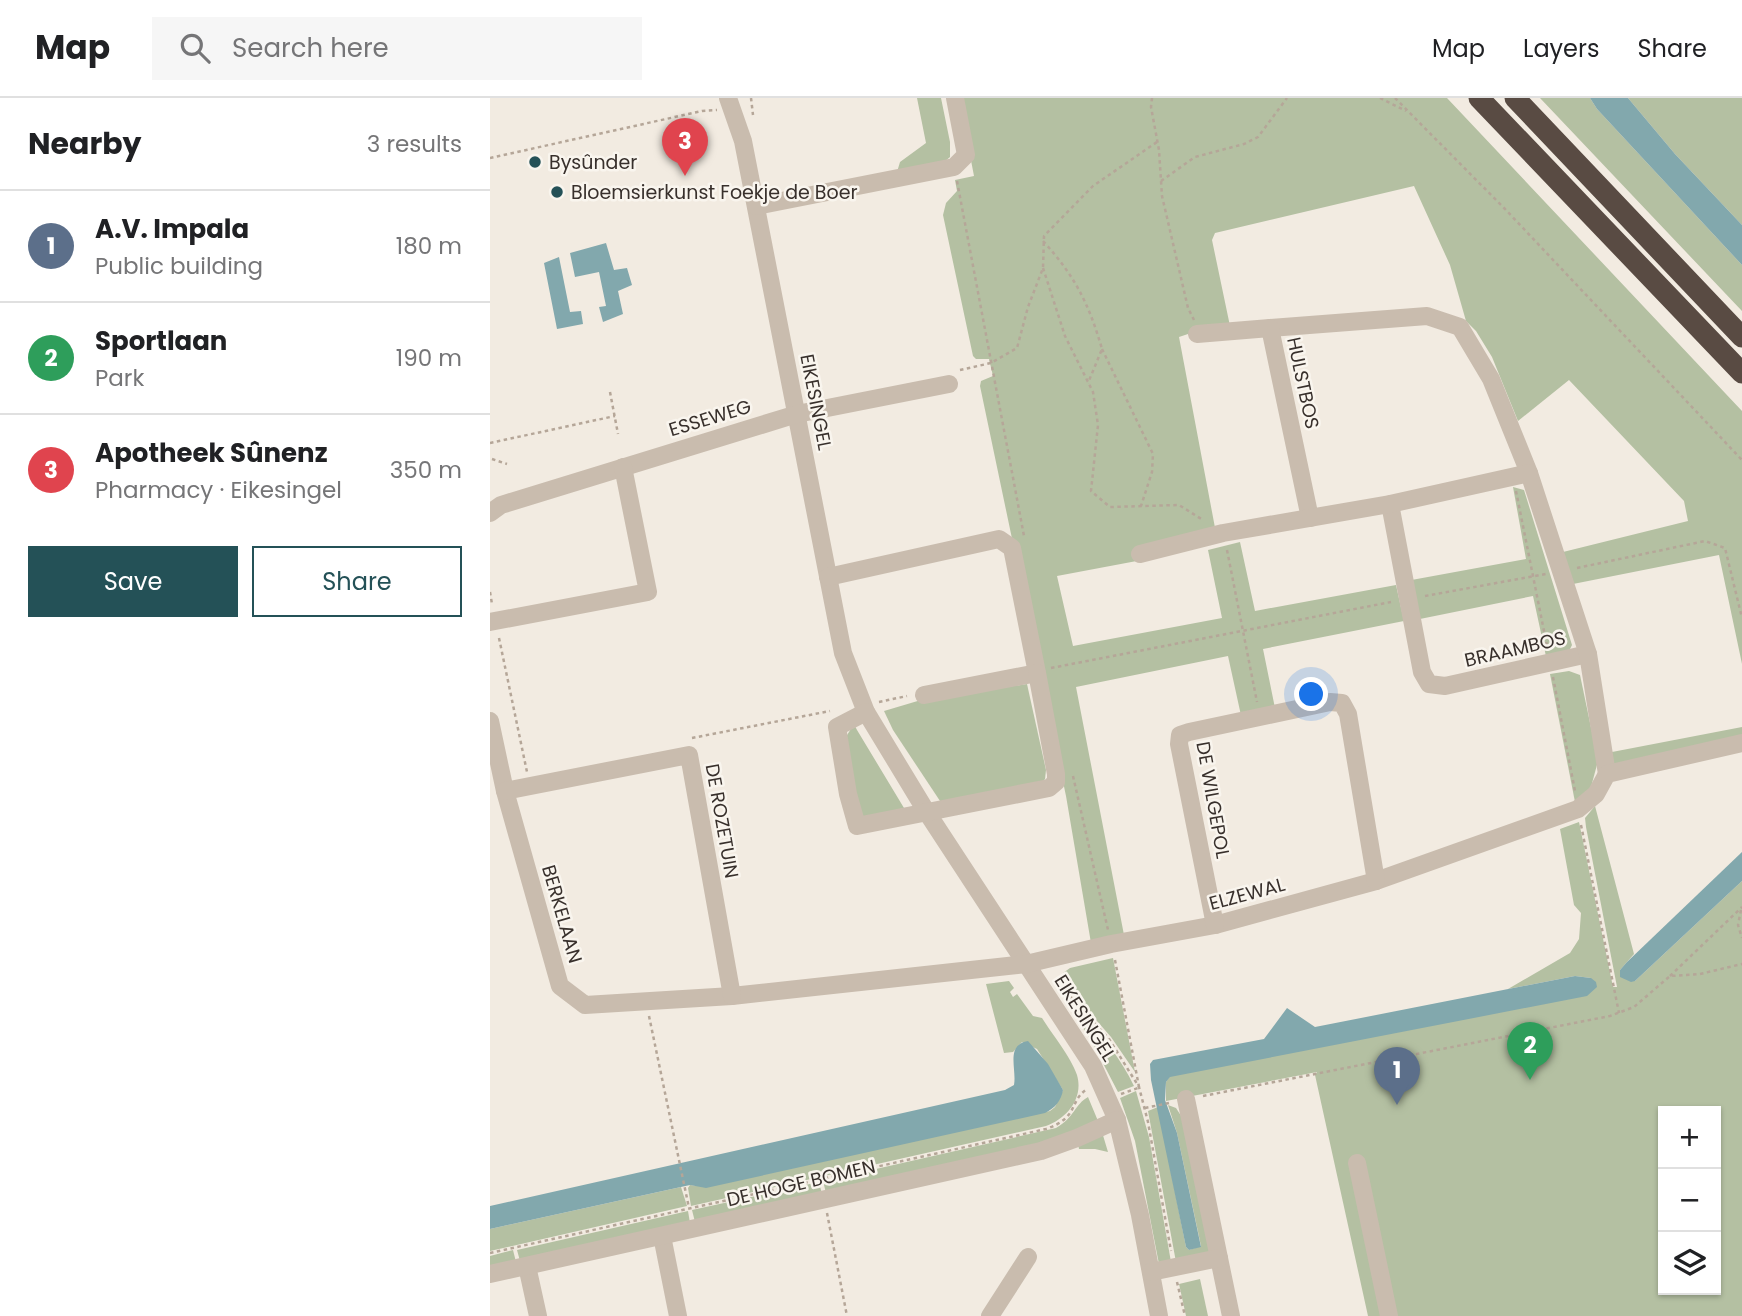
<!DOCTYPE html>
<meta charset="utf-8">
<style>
:root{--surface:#fff;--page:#f6f6f6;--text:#202124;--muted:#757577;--line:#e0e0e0;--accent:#245157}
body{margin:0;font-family:Poppins,sans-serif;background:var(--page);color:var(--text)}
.controls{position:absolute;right:21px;bottom:21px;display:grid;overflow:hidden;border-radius:0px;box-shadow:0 2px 5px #0004}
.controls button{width:63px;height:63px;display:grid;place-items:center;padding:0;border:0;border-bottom:2px solid var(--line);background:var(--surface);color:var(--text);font:35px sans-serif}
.you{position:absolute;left:822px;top:597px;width:24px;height:24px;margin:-18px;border:5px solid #fff;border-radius:50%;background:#1a73e8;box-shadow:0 0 0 10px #1a73e833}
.badge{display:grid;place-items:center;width:46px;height:46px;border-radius:50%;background:var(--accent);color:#fff;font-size:23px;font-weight:700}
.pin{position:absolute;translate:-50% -58px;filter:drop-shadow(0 2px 4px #0008)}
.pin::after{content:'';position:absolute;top:37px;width:24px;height:21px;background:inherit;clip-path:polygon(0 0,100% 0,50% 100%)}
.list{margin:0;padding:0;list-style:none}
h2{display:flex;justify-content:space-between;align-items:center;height:91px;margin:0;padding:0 28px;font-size:30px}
h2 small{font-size:23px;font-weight:400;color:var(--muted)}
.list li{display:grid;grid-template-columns:46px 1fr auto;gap:21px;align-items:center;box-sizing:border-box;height:112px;padding:0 28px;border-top:2px solid var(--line)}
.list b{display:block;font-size:26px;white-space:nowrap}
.list p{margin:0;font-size:23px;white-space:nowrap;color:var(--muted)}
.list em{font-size:23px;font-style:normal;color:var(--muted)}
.actions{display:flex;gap:14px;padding:21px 28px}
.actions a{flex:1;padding:16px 0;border:2px solid var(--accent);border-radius:0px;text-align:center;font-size:24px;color:var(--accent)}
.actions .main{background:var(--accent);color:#fff}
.icon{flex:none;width:38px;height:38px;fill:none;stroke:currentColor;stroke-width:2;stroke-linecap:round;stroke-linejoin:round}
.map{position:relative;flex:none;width:1252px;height:1218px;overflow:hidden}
header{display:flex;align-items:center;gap:42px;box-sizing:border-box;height:98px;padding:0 35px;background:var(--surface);border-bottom:2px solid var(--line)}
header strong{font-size:33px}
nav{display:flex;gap:38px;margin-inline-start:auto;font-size:24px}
.search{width:490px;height:63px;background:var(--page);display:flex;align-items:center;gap:18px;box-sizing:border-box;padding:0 24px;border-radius:0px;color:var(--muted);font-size:26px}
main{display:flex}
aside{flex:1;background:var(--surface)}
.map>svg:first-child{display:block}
.green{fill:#b4c0a2;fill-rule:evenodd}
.water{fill:#82a8ad}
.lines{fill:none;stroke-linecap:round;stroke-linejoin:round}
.path{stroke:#b5a698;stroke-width:2.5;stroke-dasharray:3.5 3.5;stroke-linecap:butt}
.minor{stroke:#c9bcae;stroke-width:18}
.highway{stroke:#594b43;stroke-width:21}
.poi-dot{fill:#245157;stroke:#f9f5ee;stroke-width:2.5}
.labels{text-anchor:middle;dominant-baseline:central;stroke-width:5;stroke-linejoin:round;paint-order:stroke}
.poi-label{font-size:19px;fill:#38302c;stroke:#f9f5ee;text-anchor:start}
.street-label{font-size:19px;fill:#38302c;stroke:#f9f5ee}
</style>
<header>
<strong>Map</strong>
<div class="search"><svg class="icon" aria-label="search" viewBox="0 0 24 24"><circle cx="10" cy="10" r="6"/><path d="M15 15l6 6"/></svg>Search here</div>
<nav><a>Map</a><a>Layers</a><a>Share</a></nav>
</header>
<main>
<aside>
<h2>Nearby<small>3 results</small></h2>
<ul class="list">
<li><span class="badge" style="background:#5c6f8a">1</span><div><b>A.V. Impala</b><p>Public building</p></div><em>180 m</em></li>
<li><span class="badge" style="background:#2e9e5b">2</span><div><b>Sportlaan</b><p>Park</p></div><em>190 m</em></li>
<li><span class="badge" style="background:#e0444e">3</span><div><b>Apotheek Sûnenz</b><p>Pharmacy · Eikesingel</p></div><em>350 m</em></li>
</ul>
<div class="actions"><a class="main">Save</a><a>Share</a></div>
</aside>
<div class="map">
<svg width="1252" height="1218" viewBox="0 0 1252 1218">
<rect width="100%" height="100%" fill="#f2ebe1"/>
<g class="green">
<polygon points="427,0 451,0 460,44 460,59 453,65 407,74 410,64 436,45"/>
<polygon points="469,0 957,0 1252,313 1252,566 1229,457 1083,486 1073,454 1198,423 1194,403 1079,282 1028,323 1002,259 986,233 976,223 960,167 924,88 725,135 722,142 740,228 710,232 689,239 726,435 652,462 567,478 583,548 732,520 718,452 750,444 765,513 906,487 914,523 773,551 786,615 752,622 738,558 586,589 634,837 601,845 576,698 490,288 491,283 503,278 499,261 486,261 483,258 453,117 456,105 467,93 465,82 484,78"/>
<polygon points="1050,0 1100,0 1107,11 1252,167 1252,213"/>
<polygon points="1138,0 1252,0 1252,127 1185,56"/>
<polygon points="1023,389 1034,392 1082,547 1079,553 1057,563 1043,498 925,522 916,483 1036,461"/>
<polygon points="1079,573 1090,577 1108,663 1101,689 1085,704 1060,576"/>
<polygon points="537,586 556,672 555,681 550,687 452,706 403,632 394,613 431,602"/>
<polygon points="364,626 367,632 414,710 370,722 354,642"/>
<polygon points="1252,629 1252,639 1126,667 1122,663 1122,654"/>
<path d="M 1105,708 L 1144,856 L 1130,872 L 1145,883 L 1252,783 L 1252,1218 L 878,1218 L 825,977 L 827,974 L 676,1003 L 676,984 L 680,978 L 882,938 L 1101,880 L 1085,878 L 1018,891 L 1080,855 L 1089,841 L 1091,815 L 1084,807 L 1070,731 L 1089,724 L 1123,889 L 1127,889 L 1096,729 L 1095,720 ZM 1173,1013 L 1226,1013 L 1226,1192 L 1173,1192 Z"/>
<polygon points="623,860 645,974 621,939 572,883 573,875 580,870"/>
<path d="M 519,883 L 524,890 L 520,894 L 523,899 L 527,896 L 543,918 L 552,920 C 562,936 581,959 587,977 C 594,1001 576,1021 556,1028 L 201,1108 L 198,1090 L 200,1087 L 207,1088 L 560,1013 L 565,1009 L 573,992 L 547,951 L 532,944 L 523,954 L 514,955 L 496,886 Z"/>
<path d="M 568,890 C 597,921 626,950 644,988 L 628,994 L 603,946 Z"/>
<polygon points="646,993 659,1039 681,1164 669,1166 645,1043 630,1000"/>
<path d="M 598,999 L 608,1023 L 559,1045 L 336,1095 L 333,1083 L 566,1030 C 584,1020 585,1006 598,999 Z"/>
<polygon points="678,1007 686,1010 697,1027 721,1150 718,1155 686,1164 658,1013 668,1009 696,1149 699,1152 711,1148 687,1035"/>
<polygon points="612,1034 618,1054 605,1051 589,1051 588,1046"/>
<polygon points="329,1084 332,1096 205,1124 202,1112"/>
<polygon points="191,1089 197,1108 0,1153 0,1131"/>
<polygon points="198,1113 200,1125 30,1163 27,1152"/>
<polygon points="23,1152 26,1164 0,1170 0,1158"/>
<polygon points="710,1181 718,1218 696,1218 689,1186"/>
</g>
<g class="water">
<polygon points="1100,0 1138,0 1185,56 1252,127 1252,167 1107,11"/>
<polygon points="116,145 124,172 137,170 142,187 128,193 133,216 113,224 109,209 116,208 109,174 85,179 80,155"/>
<polygon points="69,159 80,214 91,213 93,226 67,231 54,165"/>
<polygon points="1252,754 1252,783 1145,883 1141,884 1130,879 1130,872 1137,864"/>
<polygon points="1085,878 1101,880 1106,884 1107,889 1097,898 680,979 676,984 675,1002 687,1035 711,1149 699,1152 696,1149 661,982 660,966 663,962 774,941 797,910 825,929"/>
<path d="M 538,943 L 558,966 L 573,992 C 571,1003 565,1010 555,1015 L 216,1090 L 200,1087 L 0,1131 L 0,1108 L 515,992 L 524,987 C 527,971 515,947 538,943 Z"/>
</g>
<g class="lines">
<g class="path">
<polyline points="261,0 263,17"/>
<polyline points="662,0 661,9 669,52 672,98 698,210 704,222"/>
<polyline points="890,0 916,13"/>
<polyline points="905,0 1015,111 1252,362"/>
<polyline points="0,60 212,13 227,12"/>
<polyline points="467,83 534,438"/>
<polyline points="671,83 705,59 754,46 768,39 797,0"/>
<path d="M 553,143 C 585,178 599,206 612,251 L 598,285"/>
<polyline points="553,170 575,238 603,294 608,327 601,393 620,409 689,407 713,422"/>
<polyline points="612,251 663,356 662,374 651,408"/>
<polyline points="470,272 501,265 527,250 538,209 553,170 554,138 603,88 667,44"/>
<polyline points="120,294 128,336"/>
<polyline points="0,345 125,318"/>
<polyline points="2,361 17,366"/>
<polyline points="1026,393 1057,548"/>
<polyline points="737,452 767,604"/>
<polyline points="1087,470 1215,443 1235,450 1252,520"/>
<polyline points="0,494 2,506"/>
<polyline points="935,498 1056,476"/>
<polyline points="9,540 37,674"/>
<polyline points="561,570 901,504"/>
<polyline points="1063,579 1085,693"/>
<polyline points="389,604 417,598"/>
<polyline points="202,640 340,613"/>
<polyline points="583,678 618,832"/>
<polyline points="1091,727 1129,915"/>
<polyline points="1251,812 1248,827 1252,840"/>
<polyline points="625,862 649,989"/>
<polyline points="1180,878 1252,809"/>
<polyline points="576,894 619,941 649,989 658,1024 681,1153"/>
<polyline points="159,918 199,1110"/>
<polyline points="631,996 648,990"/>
<polyline points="713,998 1120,918 1144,909 1180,878 1210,876 1252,866"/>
<polyline points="655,1010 679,1005"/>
<polyline points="337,1115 357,1218"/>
<path d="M 0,1155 L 556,1031 C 590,1019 578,1004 597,991"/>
<polyline points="687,1184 695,1218"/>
</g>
<g class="minor">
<polyline points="238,0 253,43 353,555 376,614 436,713 603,968 627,1022 650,1117 669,1218"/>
<polyline points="266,108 464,69 476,57 465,0"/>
<polyline points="780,230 937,218 970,229 1001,281 1039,375"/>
<polyline points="707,236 780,230 820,420"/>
<polyline points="900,406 932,574 939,586 955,588 1098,556"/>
<polyline points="0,415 11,407 307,316 459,286"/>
<polyline points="650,456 733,435 900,406 1039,375 1098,556 1117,676"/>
<polyline points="338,479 509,441 522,450 547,575 434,597"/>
<polyline points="0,524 158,494 133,369"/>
<polyline points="376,614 347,629 358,696 367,728 559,690 566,684 566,676 547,575"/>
<polyline points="0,623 15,693 70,888 95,907 242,898 536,866 621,846 725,827 886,783 1088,711 1106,696 1117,676 1252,645"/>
<polyline points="15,693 199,657 242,898"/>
<polyline points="725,827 689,646 690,637 699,634 840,604 852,605 858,616 886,783"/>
<polyline points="696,1001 741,1218"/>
<polyline points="867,1065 899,1218"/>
<polyline points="172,1138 188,1218"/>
<polyline points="37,1168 48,1218"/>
<polyline points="661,1174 729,1160"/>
<polyline points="0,1176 551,1053 587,1040 627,1022"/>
<polyline points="500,1218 538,1159"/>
</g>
<g class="highway">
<polyline points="989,0 1252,275"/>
<polyline points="1025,0 1252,239"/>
</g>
</g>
<g class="poi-dot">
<circle cx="45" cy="64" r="7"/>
<circle cx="67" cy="94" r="7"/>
</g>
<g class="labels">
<g class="poi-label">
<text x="59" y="64">Bysûnder</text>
<text x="81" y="94">Bloemsierkunst Foekje de Boer</text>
</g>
<g class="street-label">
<text transform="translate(813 285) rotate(78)">HULSTBOS</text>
<text transform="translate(326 304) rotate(79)">EIKESINGEL</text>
<text transform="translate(220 320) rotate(-17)">ESSEWEG</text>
<text transform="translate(1025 551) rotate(-13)">BRAAMBOS</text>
<text transform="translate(723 702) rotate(80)">DE WILGEPOL</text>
<text transform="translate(232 723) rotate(80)">DE ROZETUIN</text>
<text transform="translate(757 796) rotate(-15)">ELZEWAL</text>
<text transform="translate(72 816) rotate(74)">BERKELAAN</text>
<text transform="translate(595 920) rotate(58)">EIKESINGEL</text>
<text transform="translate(311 1085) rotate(-13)">DE HOGE BOMEN</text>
</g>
</g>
</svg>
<div class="controls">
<button>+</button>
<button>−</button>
<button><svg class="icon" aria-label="layers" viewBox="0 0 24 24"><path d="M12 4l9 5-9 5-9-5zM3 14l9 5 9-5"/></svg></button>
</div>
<div class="you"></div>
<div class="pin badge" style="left:907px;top:1007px;background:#5c6f8a">1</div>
<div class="pin badge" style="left:1040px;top:982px;background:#2e9e5b">2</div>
<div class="pin badge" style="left:195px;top:78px;background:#e0444e">3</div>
</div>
</main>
